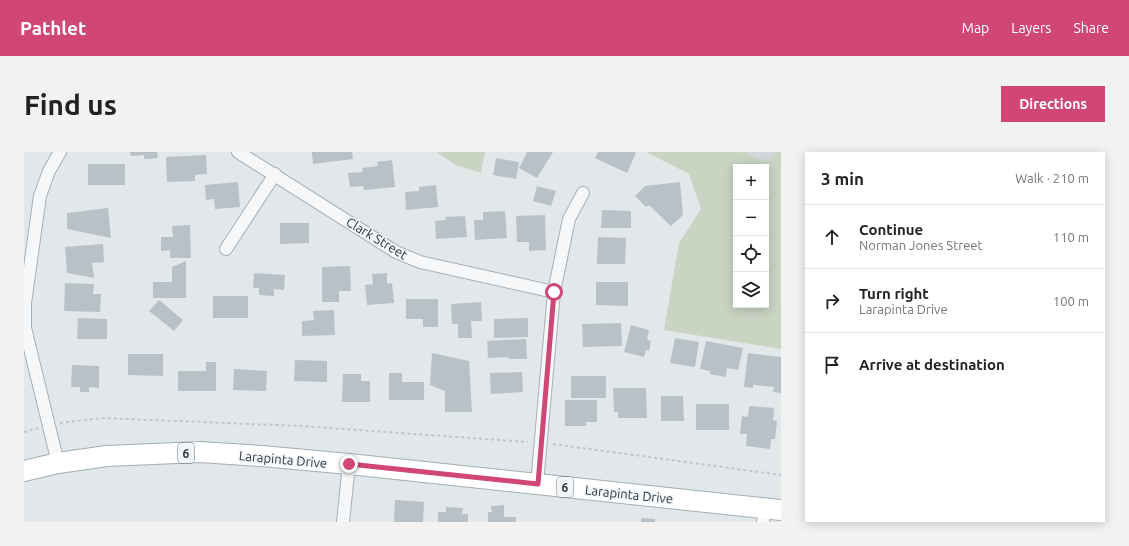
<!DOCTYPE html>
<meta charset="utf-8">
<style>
:root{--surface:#fff;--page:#f2f2f2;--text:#202124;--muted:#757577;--line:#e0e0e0;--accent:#d04674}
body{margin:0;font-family:Ubuntu,sans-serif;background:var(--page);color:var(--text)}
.controls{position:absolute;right:12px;top:12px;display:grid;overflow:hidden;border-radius:0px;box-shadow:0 2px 10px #0003}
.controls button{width:36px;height:36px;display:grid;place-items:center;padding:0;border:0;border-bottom:1px solid var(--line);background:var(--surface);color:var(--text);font:20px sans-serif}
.stop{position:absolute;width:12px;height:12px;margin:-9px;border:3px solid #d04674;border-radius:50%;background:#fff}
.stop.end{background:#d04674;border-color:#fff;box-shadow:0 1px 4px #0008}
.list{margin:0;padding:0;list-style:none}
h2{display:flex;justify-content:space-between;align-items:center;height:52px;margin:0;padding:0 16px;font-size:17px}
h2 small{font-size:13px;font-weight:400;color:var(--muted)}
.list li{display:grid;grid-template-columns:26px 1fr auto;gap:12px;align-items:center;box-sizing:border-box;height:64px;padding:0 16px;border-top:1px solid var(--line)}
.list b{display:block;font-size:15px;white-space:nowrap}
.list p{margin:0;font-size:13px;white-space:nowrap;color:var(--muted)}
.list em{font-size:13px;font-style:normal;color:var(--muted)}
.icon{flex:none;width:22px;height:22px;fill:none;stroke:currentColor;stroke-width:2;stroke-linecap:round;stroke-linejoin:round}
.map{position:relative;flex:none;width:757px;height:370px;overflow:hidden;border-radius:0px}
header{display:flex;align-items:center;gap:24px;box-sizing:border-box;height:56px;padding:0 20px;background:var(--accent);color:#fff}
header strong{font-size:19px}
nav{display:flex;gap:22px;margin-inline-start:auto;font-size:14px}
.intro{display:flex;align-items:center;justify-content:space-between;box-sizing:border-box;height:96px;padding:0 24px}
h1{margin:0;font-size:28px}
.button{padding:10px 18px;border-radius:0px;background:var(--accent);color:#fff;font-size:14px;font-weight:700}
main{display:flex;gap:24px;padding:0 24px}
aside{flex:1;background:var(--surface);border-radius:0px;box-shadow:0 2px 10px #0003}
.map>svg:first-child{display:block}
.built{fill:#d0d6dc}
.green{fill:#cad4c3;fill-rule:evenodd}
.building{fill:#b9c1c8}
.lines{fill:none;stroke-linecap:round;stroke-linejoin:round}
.minor-casing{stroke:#a7afb5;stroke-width:14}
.primary-casing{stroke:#a1adb6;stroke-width:22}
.path{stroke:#c0c5ca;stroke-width:2;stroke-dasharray:3 3;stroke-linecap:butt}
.minor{stroke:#f5f7f9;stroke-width:12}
.primary{stroke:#fff;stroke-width:20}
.route{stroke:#d04674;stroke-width:5}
.labels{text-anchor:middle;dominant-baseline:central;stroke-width:3;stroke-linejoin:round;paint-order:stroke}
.shield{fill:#f2f5f8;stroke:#667079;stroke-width:1}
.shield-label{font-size:12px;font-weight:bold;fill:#2a3743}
.street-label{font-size:13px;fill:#2a3743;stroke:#f2f5f8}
</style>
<header>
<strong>Pathlet</strong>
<nav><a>Map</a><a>Layers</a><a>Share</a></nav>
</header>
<div class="intro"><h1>Find us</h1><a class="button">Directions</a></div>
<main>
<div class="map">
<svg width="757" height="370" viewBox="0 0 757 370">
<rect width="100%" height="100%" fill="#e2e7ea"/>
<polygon class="built" points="722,0 754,0 741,10"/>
<g class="green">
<polygon points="412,0 461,0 457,21 432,13"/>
<path d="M 622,0 L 722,0 L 741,10 L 754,0 L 757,0 L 757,197 L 640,178 L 655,91 L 677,57 L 665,22 ZM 712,15 L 742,15 L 742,153 L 712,153 Z"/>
</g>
<g class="building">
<polygon points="106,0 133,0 134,6 120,7 120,3 107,4"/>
<polygon points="288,0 328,0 329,7 289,12"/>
<polygon points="501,0 529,0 513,26 495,16 503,1"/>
<polygon points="574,0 610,0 612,1 603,21 571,6"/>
<polygon points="182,3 183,22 171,23 171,29 143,30 142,5"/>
<polygon points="472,6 495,10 492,27 469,23"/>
<polygon points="368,8 371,35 340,38 339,34 326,35 324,21 339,20 338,16 354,14 353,10"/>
<rect x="64" y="12" width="37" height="21"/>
<polygon points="214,30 216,55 191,57 190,47 182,48 181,33"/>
<polygon points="656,30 659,63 647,74 625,53 622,55 611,44 621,34"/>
<polygon points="412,33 414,55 382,58 381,40 395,39 395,35"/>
<polygon points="513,34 532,39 527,54 509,49"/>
<polygon points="84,56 87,86 43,77 43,61"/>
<polygon points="578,58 607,59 607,76 577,76"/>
<polygon points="481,59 483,86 451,88 450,68 459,68 459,60"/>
<polygon points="521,63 522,98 505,99 505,90 493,90 492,64"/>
<polygon points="441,64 443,85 412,87 411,69 422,68 421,65"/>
<polygon points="256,71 285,71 285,91 256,92"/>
<polygon points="166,73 167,106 146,106 146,98 137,99 137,85 149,85 148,74"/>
<polygon points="574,85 602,86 601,112 573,112"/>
<polygon points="79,92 80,110 68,111 70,126 43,121 41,95"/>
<polygon points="162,109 162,146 129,146 129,130 148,130 148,115"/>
<polygon points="326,114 327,139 315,139 315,150 298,150 298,115"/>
<polygon points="230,121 261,123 260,138 250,137 250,144 235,143 235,136 229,136"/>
<polygon points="363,121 363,132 368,131 370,151 343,153 341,133 349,132 348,122"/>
<polygon points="572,130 604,130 604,154 572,153"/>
<polygon points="41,131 70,132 69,142 77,142 76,160 40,159"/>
<rect x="189" y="144" width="35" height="22"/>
<polygon points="382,147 414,147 414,175 399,175 399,167 382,167"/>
<polygon points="135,148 159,168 150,179 125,159"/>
<polygon points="457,150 458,169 447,169 448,186 434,186 434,172 428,172 427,152"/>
<polygon points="310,158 311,183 278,184 278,169 290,168 289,159"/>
<polygon points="54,166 83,167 83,187 53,187"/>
<polygon points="504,166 504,185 470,186 470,167"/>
<polygon points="597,171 598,194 559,195 558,172"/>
<polygon points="607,173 625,178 623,188 627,189 625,199 622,198 620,205 600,200"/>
<polygon points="651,186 675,190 671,215 646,211"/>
<polygon points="502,187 503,207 485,207 484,205 464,206 463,189"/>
<polygon points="682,189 719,196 714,218 703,216 702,225 686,222 686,219 676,217"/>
<polygon points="408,201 445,209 448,260 421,260 421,239 406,233"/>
<polygon points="724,201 757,205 757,241 749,240 750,235 729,233 729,236 720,235"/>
<polygon points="104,202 139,202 139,224 104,223"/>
<polygon points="271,208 303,209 303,230 270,229"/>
<polygon points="182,210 192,210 192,239 154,239 154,219 182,219"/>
<polygon points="48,213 75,214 75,236 65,235 65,240 56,240 56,235 47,235"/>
<polygon points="210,217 243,219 242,239 209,238"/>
<polygon points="498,220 499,240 467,242 466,221"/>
<polygon points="365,221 378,221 378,230 400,230 400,248 365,248"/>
<polygon points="319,222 337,222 337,229 346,229 346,250 318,250"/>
<rect x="547" y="224" width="35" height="22"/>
<polygon points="589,236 622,236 623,266 594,266 594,260 590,260"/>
<polygon points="637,244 659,244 660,269 637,269"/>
<polygon points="541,248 573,248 573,270 562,270 562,274 541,274"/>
<rect x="672" y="252" width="33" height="26"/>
<polygon points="725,254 750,256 749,268 753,269 751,287 747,287 746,297 722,294 723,282 716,282 718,264 724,265"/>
<polygon points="371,348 400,350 399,370 370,370"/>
<polygon points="480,353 480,365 492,365 492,370 464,370 464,360 468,360 467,354"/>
<polygon points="422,355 439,356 438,362 444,362 444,370 414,370 414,360 422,360"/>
<polygon points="617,366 631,367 631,370 617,370"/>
</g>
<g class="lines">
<g class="minor-casing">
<g id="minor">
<polyline points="214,0 372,100 396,110 530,140"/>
<polyline points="202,97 251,22"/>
<polyline points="34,311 1,176 1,151 16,44 25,19 36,0"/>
<polyline points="513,332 530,140 545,67 559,41"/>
<polyline points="319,370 325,312"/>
<polyline points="739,370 741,356"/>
</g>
</g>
<g class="primary-casing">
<polyline id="primary" points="0,319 34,311 83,304 176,300 238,304 325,312 757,358"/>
</g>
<g class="path">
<polyline points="36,271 78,266 277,274 504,290"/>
<polyline points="0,280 14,276"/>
<polyline points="529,292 757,323"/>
</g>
<use href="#minor" class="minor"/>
<use href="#primary" class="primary"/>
</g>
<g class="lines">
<polyline class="route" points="325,312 514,332 530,140"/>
</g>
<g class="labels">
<g class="shield">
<rect x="154" y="291" width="16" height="20" rx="3"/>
<rect x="533" y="325" width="16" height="20" rx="3"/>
</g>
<g class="shield-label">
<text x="162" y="301">6</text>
<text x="541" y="335">6</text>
</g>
<g class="street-label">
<text transform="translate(353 86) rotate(31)">Clark Street</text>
<text transform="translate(259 307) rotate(5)">Larapinta Drive</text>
<text transform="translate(605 342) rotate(6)">Larapinta Drive</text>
</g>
</g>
</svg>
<div class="controls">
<button>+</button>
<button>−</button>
<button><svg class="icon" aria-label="locate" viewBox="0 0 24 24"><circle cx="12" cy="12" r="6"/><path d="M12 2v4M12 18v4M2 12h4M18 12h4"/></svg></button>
<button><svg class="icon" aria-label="layers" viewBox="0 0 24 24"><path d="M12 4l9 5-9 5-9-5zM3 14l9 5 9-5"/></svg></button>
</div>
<div class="stop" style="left:530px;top:140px"></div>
<div class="stop end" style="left:325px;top:312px"></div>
</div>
<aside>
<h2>3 min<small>Walk · 210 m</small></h2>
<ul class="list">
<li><svg class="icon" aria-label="ahead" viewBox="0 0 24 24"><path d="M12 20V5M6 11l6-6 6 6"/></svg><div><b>Continue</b><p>Norman Jones Street</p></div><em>110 m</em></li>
<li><svg class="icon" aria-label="right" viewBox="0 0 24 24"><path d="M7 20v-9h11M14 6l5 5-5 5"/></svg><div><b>Turn right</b><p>Larapinta Drive</p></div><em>100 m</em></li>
<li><svg class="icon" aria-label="arrive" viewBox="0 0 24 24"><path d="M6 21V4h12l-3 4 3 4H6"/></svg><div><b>Arrive at destination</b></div></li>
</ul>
</aside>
</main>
